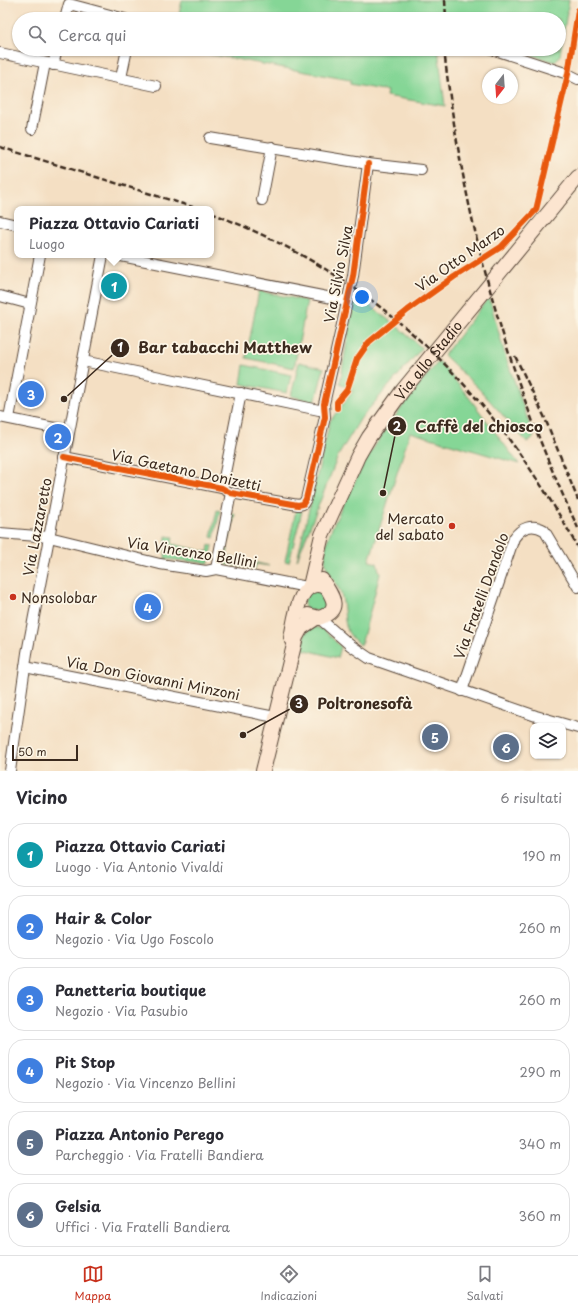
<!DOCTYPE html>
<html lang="it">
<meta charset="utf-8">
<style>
:root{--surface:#fff;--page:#f2f2f3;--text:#2b2b33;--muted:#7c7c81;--line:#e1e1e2;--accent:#c8321e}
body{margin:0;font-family:"Playpen Sans",sans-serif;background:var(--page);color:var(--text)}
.controls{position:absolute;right:12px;bottom:12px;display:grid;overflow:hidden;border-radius:8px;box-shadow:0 1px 3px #0004}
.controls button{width:36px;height:36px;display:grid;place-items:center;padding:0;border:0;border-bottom:1px solid var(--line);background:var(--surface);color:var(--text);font:20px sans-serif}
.compass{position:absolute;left:482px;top:68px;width:36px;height:36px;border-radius:50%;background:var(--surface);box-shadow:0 1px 3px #0004;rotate:197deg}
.scale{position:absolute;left:12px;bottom:10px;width:66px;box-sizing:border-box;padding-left:4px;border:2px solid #3b2a1e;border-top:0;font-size:11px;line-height:14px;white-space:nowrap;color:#3b2a1e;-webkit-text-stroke:3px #fcf5e5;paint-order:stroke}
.you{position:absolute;left:362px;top:297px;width:14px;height:14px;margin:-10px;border:3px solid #fff;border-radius:50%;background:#1a73e8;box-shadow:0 0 0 6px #1a73e833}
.badge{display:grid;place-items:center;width:26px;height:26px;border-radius:50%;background:var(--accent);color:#fff;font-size:13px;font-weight:700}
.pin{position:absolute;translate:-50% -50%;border:2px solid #fff;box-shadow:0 1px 4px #0006}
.popup{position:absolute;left:14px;top:206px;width:200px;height:52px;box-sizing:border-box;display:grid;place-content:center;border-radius:8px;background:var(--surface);filter:drop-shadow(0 1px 3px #0005);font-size:13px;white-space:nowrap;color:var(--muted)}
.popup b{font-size:15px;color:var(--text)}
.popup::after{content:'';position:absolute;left:50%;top:100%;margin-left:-8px;border:8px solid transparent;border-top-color:var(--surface)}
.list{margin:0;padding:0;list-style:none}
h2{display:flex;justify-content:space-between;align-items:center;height:52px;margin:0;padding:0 16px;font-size:17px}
h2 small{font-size:13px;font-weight:400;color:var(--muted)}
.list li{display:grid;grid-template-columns:26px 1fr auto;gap:12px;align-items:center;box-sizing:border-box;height:64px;margin:0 8px 8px;padding:0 8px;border:1px solid var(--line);border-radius:16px}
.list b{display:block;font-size:15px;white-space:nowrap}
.list p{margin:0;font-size:13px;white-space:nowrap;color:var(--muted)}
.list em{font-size:13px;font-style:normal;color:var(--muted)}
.icon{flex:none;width:22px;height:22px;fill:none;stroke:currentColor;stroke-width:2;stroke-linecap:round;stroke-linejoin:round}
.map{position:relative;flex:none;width:578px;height:771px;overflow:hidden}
.search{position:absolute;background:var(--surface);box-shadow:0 1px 3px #0004;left:12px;right:12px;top:12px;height:44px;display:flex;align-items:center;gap:10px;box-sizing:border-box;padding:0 14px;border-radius:22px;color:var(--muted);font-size:15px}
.sheet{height:484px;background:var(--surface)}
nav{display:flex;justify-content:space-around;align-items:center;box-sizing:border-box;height:56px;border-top:1px solid var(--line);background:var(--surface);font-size:11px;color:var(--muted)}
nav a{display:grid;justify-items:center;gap:2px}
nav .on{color:var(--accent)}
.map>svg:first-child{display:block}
.green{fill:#85d696;stroke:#60805a}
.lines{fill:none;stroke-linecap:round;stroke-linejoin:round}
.minor-casing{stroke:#574537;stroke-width:12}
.secondary-casing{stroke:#574537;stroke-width:16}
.minor{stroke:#fff;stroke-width:10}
.secondary{stroke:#fce5d0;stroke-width:14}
.rail{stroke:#3b2a1e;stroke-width:2.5;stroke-dasharray:6 3;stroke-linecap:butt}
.cycleway-casing{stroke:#fcf5e5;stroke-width:8}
.cycleway{stroke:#e8590c;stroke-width:6}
.poi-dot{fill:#c8321e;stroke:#fcf5e5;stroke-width:1.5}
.labels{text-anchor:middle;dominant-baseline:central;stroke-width:3.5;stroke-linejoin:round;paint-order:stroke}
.street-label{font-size:14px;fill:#3b2a1e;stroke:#fcf5e5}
.poi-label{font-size:14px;fill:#3b2a1e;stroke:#fcf5e5;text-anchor:end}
.leader{fill:none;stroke:#3b2a1e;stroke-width:1.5}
.callout-dot{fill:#3b2a1e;stroke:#fcf5e5;stroke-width:1.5}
.mark-label{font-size:12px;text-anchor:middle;font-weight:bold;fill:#fff}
.callout-label{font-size:15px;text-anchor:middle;font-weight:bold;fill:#3b2a1e;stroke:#fcf5e5;stroke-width:3.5;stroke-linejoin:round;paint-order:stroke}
</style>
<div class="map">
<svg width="578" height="771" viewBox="0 0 578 771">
<rect width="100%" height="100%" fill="#fcf5e5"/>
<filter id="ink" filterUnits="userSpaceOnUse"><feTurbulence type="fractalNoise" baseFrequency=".025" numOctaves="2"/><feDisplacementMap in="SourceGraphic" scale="8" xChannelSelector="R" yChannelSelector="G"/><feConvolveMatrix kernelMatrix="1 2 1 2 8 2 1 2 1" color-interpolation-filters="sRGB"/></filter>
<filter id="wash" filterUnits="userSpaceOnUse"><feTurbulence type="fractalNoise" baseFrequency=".012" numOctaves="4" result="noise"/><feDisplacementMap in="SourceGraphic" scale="16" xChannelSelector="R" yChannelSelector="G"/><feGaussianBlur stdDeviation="0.9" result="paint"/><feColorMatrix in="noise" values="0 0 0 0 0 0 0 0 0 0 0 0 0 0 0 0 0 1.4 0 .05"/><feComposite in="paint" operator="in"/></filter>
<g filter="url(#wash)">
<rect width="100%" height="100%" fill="#f4dfc3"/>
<g class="green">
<polygon points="182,0 569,0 560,55 555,62 511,49 559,49 559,19 178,19"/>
<polygon points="181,49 438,49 445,106 386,96 387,91 350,84 350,80"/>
<polygon points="259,291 307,301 294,368 246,358"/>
<polygon points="355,294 399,328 422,348 361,418 338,456 297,560 330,421 353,391 340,383"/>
<polygon points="489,297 505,355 534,437 527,442 480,390 444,355"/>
<path d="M 439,361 L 471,400 L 519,464 L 410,432 L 369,561 L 377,563 L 380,574 L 361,645 C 340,632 347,617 342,597 C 339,584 325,572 325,559 C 324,540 335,522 343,505 C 351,491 357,476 365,462 C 386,426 412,393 439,361 Z"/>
<polygon points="299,362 324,368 315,402 291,396"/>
<polygon points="244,365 291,375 287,393 241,384"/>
<polygon points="217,510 220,511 214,538 211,537"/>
<polygon points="296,510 302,511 289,562 285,561"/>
<polygon points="232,513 235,514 229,541 226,541"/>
<polygon points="166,536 173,537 172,544 208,552 209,545 213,546 209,563 165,559"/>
<polygon points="225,548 228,549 227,556 270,566 256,564 255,569 223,564"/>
<polygon points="317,588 330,598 325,611 307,610 304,605 306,594"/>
<polygon points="314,627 323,629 341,647 338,658 302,649 305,633"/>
</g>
</g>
<g filter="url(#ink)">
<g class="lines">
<g class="minor-casing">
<g id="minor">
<polyline points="65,19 69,4 125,19"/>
<polyline points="492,49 568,74 578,79"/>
<polyline points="0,53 156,86"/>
<polyline points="53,65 57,49"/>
<polyline points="121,78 127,49"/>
<polyline points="32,129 45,63"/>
<polyline points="210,138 368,164 421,170"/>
<polyline points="262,200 272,147"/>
<polyline points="0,221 17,225"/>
<polyline points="116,255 347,301"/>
<polyline points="0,296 30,304"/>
<polyline points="83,361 319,410 324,409"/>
<polyline points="0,417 69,431"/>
<polyline points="9,418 40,255"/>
<polyline points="64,457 222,488 231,493 298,505 303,504 306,499 325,417 324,404 353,276 368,164"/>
<polyline points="222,488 241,393"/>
<polyline points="0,533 49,537 160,564 206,571 216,569 307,587"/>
<polyline points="216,569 231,493"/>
<polyline points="319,618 350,645 369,658 536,716 578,728"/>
<polyline points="25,667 275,717"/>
<path d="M 462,691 L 514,538 C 521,528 532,523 544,530 L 578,587"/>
<polyline points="10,771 27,653 103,255"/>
</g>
</g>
<g class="secondary-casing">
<g id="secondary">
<path id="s1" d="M 310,586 L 322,535 L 358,456 L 369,437 L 403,390 L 578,177"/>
<path d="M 308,615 L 319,618 C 345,609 330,594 322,580"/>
<path d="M 291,638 C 295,620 298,575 326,587"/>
<polyline points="263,771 296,637 301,628 316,618"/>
</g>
</g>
<use href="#minor" class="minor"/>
<use href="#secondary" class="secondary"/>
<g class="rail">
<polyline points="445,0 446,19"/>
<path d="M 444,49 C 462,214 507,378 578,528"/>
<polyline points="0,147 199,209"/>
<path d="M 211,213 C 379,277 493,391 578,548"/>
<polyline points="515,356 544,416 578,500"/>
</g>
<g class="cycleway-casing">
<g id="cycleway">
<polyline points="337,408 337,402 347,390 357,359 369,342 408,310 454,277 501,247 536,210 568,74 578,10"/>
<polyline points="64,457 222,488 231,493 298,505 303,504 306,499 325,417 324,404 353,276 368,164"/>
</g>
</g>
<use href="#cycleway" class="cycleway"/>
</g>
</g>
<g class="poi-dot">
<circle cx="452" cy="526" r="4"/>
<circle cx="13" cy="597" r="4"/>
</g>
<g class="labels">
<g class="street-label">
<text transform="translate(460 258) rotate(-35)">Via Otto Marzo</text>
<text transform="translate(338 274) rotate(-79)">Via Silvio Silva</text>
<text stroke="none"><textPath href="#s1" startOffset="258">Via allo Stadio</textPath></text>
<text transform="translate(186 470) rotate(12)">Via Gaetano Donizetti</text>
<text transform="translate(37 527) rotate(-79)">Via Lazzaretto</text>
<text transform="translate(192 552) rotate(9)">Via Vincenzo Bellini</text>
<text transform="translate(481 596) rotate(-70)">Via Fratelli Dandolo</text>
<text transform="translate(153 678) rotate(11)">Via Don Giovanni Minzoni</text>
</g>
<g class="poi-label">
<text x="444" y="518">Mercato<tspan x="444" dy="16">del sabato</tspan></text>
<text x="21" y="597" text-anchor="start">Nonsolobar</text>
</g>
</g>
<path class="leader" d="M64 399L120 348M383 493L397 426M243 735L299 704"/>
<g class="callout-dot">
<circle cx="64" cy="399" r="4"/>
<circle cx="383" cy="493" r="4"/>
<circle cx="243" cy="735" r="4"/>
<circle cx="120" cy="348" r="10"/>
<circle cx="397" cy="426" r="10"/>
<circle cx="299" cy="704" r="10"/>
</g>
<g class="mark-label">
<text x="120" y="352">1</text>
<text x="397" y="431">2</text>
<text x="299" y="708">3</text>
</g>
<g class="callout-label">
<text x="225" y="353">Bar tabacchi Matthew</text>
<text x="479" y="432">Caffè del chiosco</text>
<text x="365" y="709">Poltronesofà</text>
</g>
</svg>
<div class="controls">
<button><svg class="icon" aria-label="layers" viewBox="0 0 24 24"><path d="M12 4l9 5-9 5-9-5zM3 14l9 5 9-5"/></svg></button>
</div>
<svg class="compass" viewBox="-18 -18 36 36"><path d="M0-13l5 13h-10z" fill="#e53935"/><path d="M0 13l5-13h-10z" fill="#7c7c81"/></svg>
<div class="scale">50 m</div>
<div class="you"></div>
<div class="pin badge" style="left:114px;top:286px;background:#0f9aa8">1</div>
<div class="popup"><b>Piazza Ottavio Cariati</b>Luogo</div>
<div class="pin badge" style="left:58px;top:437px;background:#3f7fe0">2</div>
<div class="pin badge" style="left:31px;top:394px;background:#3f7fe0">3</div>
<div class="pin badge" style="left:148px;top:607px;background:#3f7fe0">4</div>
<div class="pin badge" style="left:435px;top:737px;background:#5c6f8a">5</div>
<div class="pin badge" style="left:506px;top:747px;background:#5c6f8a">6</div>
<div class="search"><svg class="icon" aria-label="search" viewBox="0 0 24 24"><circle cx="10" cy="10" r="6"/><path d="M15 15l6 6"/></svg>Cerca qui</div>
</div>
<section class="sheet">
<h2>Vicino<small>6 risultati</small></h2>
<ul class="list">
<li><span class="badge" style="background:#0f9aa8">1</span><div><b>Piazza Ottavio Cariati</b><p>Luogo · Via Antonio Vivaldi</p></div><em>190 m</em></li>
<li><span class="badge" style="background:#3f7fe0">2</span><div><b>Hair &amp; Color</b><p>Negozio · Via Ugo Foscolo</p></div><em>260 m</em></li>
<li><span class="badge" style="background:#3f7fe0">3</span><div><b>Panetteria boutique</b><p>Negozio · Via Pasubio</p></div><em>260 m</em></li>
<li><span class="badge" style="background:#3f7fe0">4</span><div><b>Pit Stop</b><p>Negozio · Via Vincenzo Bellini</p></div><em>290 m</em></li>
<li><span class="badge" style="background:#5c6f8a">5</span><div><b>Piazza Antonio Perego</b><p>Parcheggio · Via Fratelli Bandiera</p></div><em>340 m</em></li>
<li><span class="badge" style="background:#5c6f8a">6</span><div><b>Gelsia</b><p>Uffici · Via Fratelli Bandiera</p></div><em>360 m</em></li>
</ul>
</section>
<nav>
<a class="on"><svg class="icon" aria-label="map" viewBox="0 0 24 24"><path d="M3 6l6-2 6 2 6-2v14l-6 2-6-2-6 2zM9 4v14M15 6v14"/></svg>Mappa</a>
<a><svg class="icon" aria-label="directions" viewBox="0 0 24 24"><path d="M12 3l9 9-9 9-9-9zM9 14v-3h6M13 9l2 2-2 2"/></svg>Indicazioni</a>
<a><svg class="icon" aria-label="saved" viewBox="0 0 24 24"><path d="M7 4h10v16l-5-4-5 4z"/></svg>Salvati</a>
</nav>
